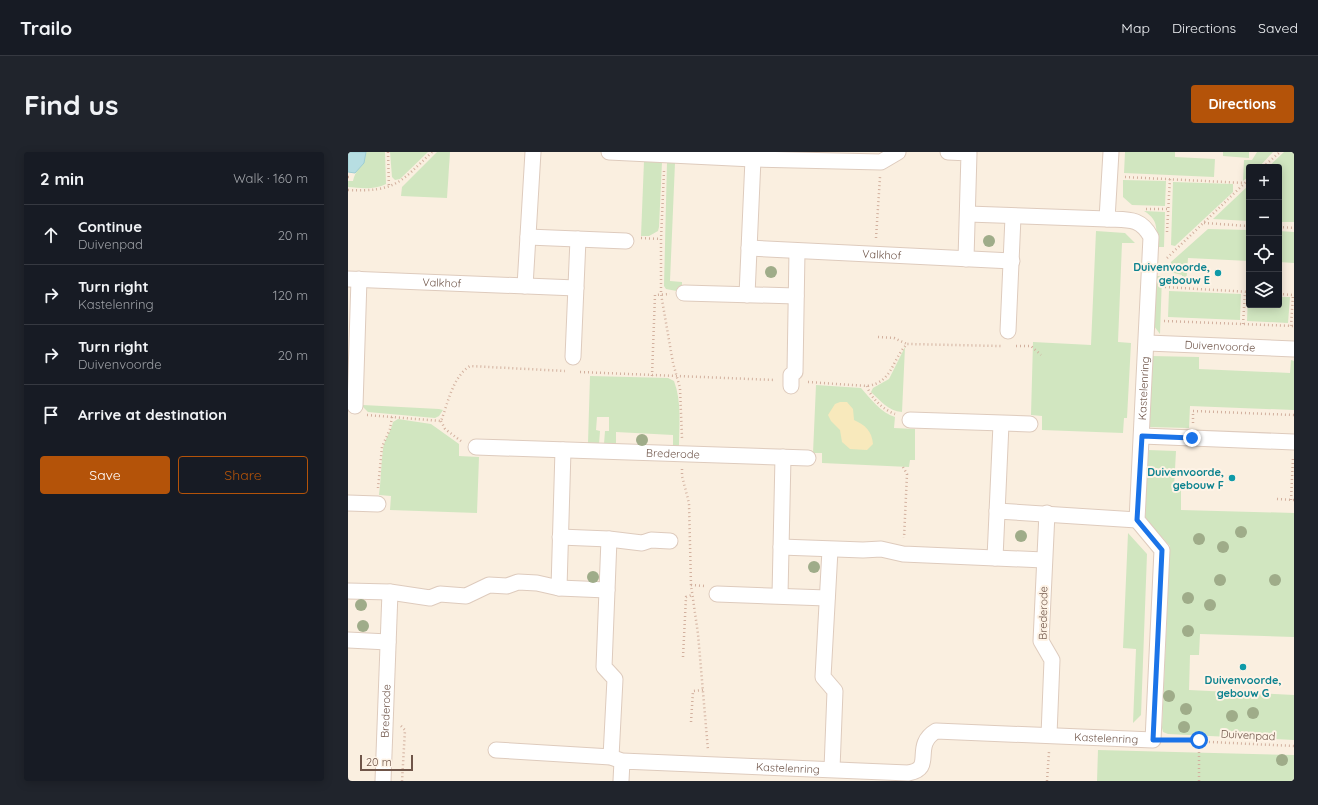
<!DOCTYPE html>
<meta charset="utf-8">
<style>
:root{--surface:#171b24;--page:#20242c;--text:#f1f3f6;--muted:#9ea1a6;--line:#363941;--accent:#b45309}
body{margin:0;font-family:Quicksand,sans-serif;background:var(--page);color:var(--text)}
.controls{position:absolute;right:12px;top:12px;display:grid;overflow:hidden;border-radius:4px;box-shadow:0 2px 10px #0003}
.controls button{width:36px;height:36px;display:grid;place-items:center;padding:0;border:0;border-bottom:1px solid var(--line);background:var(--surface);color:var(--text);font:20px sans-serif}
.scale{position:absolute;left:12px;bottom:10px;width:53px;box-sizing:border-box;padding-left:4px;border:2px solid #6f5549;border-top:0;font-size:11px;line-height:14px;white-space:nowrap;color:#6f5549;-webkit-text-stroke:3px #fef3e6;paint-order:stroke}
.stop{position:absolute;width:12px;height:12px;margin:-9px;border:3px solid #1a73e8;border-radius:50%;background:#fff}
.stop.end{background:#1a73e8;border-color:#fff;box-shadow:0 1px 4px #0008}
.list{margin:0;padding:0;list-style:none}
h2{display:flex;justify-content:space-between;align-items:center;height:52px;margin:0;padding:0 16px;font-size:17px}
h2 small{font-size:13px;font-weight:400;color:var(--muted)}
.list li{display:grid;grid-template-columns:26px 1fr auto;gap:12px;align-items:center;box-sizing:border-box;height:60px;padding:0 16px;border-top:1px solid var(--line)}
.list b{display:block;font-size:15px;white-space:nowrap}
.list p{margin:0;font-size:13px;white-space:nowrap;color:var(--muted)}
.list em{font-size:13px;font-style:normal;color:var(--muted)}
.actions{display:flex;gap:8px;padding:12px 16px}
.actions a{flex:1;padding:9px 0;border:1px solid var(--accent);border-radius:4px;text-align:center;font-size:14px;color:var(--accent)}
.actions .main{background:var(--accent);color:#fff}
.icon{flex:none;width:22px;height:22px;fill:none;stroke:currentColor;stroke-width:2;stroke-linecap:round;stroke-linejoin:round}
.map{position:relative;flex:none;width:946px;height:629px;overflow:hidden;border-radius:4px}
header{display:flex;align-items:center;gap:24px;box-sizing:border-box;height:56px;padding:0 20px;background:var(--surface);border-bottom:1px solid var(--line)}
header strong{font-size:19px}
nav{display:flex;gap:22px;margin-inline-start:auto;font-size:14px}
.intro{display:flex;align-items:center;justify-content:space-between;box-sizing:border-box;height:96px;padding:0 24px}
h1{margin:0;font-size:28px}
.button{padding:10px 18px;border-radius:4px;background:var(--accent);color:#fff;font-size:14px;font-weight:700}
main{display:flex;gap:24px;padding:0 24px}
aside{flex:1;background:var(--surface);border-radius:4px;box-shadow:0 2px 10px #0003}
.map>svg:first-child{display:block}
.green{fill:#d1e6c0}
.sand{fill:#f8e9bc}
.water{fill:#b7dee2;stroke:#9ecdd3}
.lines{fill:none;stroke-linecap:round;stroke-linejoin:round}
.minor-casing{stroke:#decbbd;stroke-width:17}
.path{stroke:#d2b09e;stroke-width:2.5;stroke-dasharray:1 3;stroke-linecap:butt}
.minor{stroke:#fff;stroke-width:15}
.tree{fill:#9fac89}
.route{stroke:#1a73e8;stroke-width:5}
.culture-dot{fill:#0f9aa8;stroke:#fef3e6;stroke-width:1.5}
.labels{text-anchor:middle;dominant-baseline:central;stroke-width:4;stroke-linejoin:round;paint-order:stroke}
.street-label{font-size:11px;fill:#6f5549;stroke:#fef3e6}
.culture-label{font-size:11px;font-weight:bold;fill:#0d838f;stroke:#fef3e6;text-anchor:end}
</style>
<header>
<strong>Trailo</strong>
<nav><a>Map</a><a>Directions</a><a>Saved</a></nav>
</header>
<div class="intro"><h1>Find us</h1><a class="button">Directions</a></div>
<main>
<aside>
<h2>2 min<small>Walk · 160 m</small></h2>
<ul class="list">
<li><svg class="icon" aria-label="ahead" viewBox="0 0 24 24"><path d="M12 20V5M6 11l6-6 6 6"/></svg><div><b>Continue</b><p>Duivenpad</p></div><em>20 m</em></li>
<li><svg class="icon" aria-label="right" viewBox="0 0 24 24"><path d="M7 20v-9h11M14 6l5 5-5 5"/></svg><div><b>Turn right</b><p>Kastelenring</p></div><em>120 m</em></li>
<li><svg class="icon" aria-label="right" viewBox="0 0 24 24"><path d="M7 20v-9h11M14 6l5 5-5 5"/></svg><div><b>Turn right</b><p>Duivenvoorde</p></div><em>20 m</em></li>
<li><svg class="icon" aria-label="arrive" viewBox="0 0 24 24"><path d="M6 21V4h12l-3 4 3 4H6"/></svg><div><b>Arrive at destination</b></div></li>
</ul>
<div class="actions"><a class="main">Save</a><a>Share</a></div>
</aside>
<div class="map">
<svg width="946" height="629" viewBox="0 0 946 629">
<rect width="100%" height="100%" fill="#faefe0"/>
<g class="green">
<path d="M 18,0 L 37,0 L 38,32 C 27,38 12,36 0,35 L 0,29 L 5,29 C 7,18 15,13 18,0 Z"/>
<polygon points="42,0 80,0 52,27 47,28 44,25"/>
<polygon points="89,0 102,0 99,46 53,44 54,35"/>
<polygon points="777,0 827,0 827,5 867,7 866,25 776,21"/>
<polygon points="875,0 901,0 901,6 875,4"/>
<polygon points="909,0 925,0 911,15 901,15 901,24 895,29 896,8 904,8"/>
<polygon points="936,0 946,0 946,70 931,70 931,15 920,15"/>
<polygon points="296,9 314,10 311,75 310,79 301,84 293,84"/>
<polygon points="319,10 327,11 322,129 334,130 334,140 318,137 316,134"/>
<polygon points="775,28 818,29 817,54 784,53 775,45"/>
<polygon points="825,30 885,32 885,40 827,94 823,93"/>
<polygon points="901,33 901,69 865,67"/>
<path d="M 796,59 L 817,60 L 816,95 L 808,95 C 808,78 812,69 796,59 Z"/>
<polygon points="860,77 901,78 901,109 840,106 838,133 834,133 834,123 822,120 823,110"/>
<polygon points="748,79 777,81 787,91 774,91 770,190 783,191 779,266 776,266 775,281 694,278 694,264 683,263 685,190 743,193"/>
<polygon points="931,79 946,80 946,111 931,110"/>
<polygon points="806,124 814,124 812,182 806,174"/>
<polygon points="821,139 893,142 892,168 820,165"/>
<polygon points="900,143 901,153 931,153 931,145 942,145 940,171 899,169"/>
<path d="M 557,195 L 554,260 C 540,259 533,249 523,240 L 525,236 L 541,227 Z"/>
<polygon points="803,204 851,205 851,217 942,221 943,208 946,209 946,258 842,254 841,276 800,275"/>
<path d="M 242,224 L 320,226 L 326,229 C 334,250 331,274 331,295 L 325,295 L 325,283 L 268,280 L 268,292 L 256,292 L 257,279 L 261,279 L 261,265 L 249,265 L 248,278 L 252,279 L 251,292 L 240,291 Z"/>
<path d="M 468,233 L 513,236 C 522,246 533,261 547,265 L 546,276 L 567,277 L 567,308 L 562,308 L 561,315 L 474,311 L 474,301 L 465,301 Z"/>
<polygon points="15,253 91,257 95,258 91,264 87,266 20,260 15,255"/>
<path d="M 50,267 L 83,272 L 111,292 L 111,304 L 131,305 L 129,361 L 42,358 L 43,344 L 31,343 C 33,328 33,312 35,297 C 36,288 43,280 45,270 Z"/>
<polygon points="800,298 828,299 826,336 833,337 833,358 946,361 946,485 852,482 851,503 842,503 841,538 946,543 946,588 820,582 815,580 814,576 822,394 797,366"/>
<polygon points="780,381 799,402 793,563 785,571 788,497 775,496"/>
<polygon points="750,598 946,603 946,629 749,629"/>
</g>
<path class="sand" d="M 492,250 L 499,250 L 505,257 L 506,268 C 517,273 524,279 525,292 L 519,298 L 502,297 L 494,290 L 492,278 L 483,269 L 480,263 L 487,252 Z"/>
<polygon class="water" points="0,0 18,0 16,11 7,21 0,20"/>
<g class="lines">
<g class="minor-casing">
<g id="minor">
<polyline points="261,0 405,7 533,10 550,0"/>
<polyline points="600,0 621,1 618,107"/>
<polyline points="620,62 759,67"/>
<polyline points="180,85 278,89"/>
<path id="s1" d="M 401,96 L 664,109"/>
<path id="s2" d="M 0,127 L 228,136"/>
<polyline points="177,134 185,0"/>
<polyline points="336,141 448,144"/>
<polyline points="399,143 405,7"/>
<polyline points="660,179 665,65"/>
<path id="s3" d="M 799,191 L 946,197"/>
<polyline points="225,205 230,87"/>
<polyline points="443,234 443,223 447,220 449,99"/>
<polyline points="7,254 11,127"/>
<polyline points="562,268 682,272"/>
<polyline points="794,284 946,290"/>
<path id="s4" d="M 128,295 L 460,306"/>
<polyline points="0,351 30,352"/>
<polyline points="649,359 789,368"/>
<polyline points="699,361 693,489 704,508 701,583"/>
<polyline points="212,385 261,387 294,391 303,388 322,389"/>
<polyline points="261,387 256,515 267,527 263,605"/>
<polyline points="433,395 515,398 533,397 555,402 696,408"/>
<polyline points="482,398 475,525 487,539 484,617"/>
<polyline points="647,406 653,272"/>
<polyline points="211,436 215,298"/>
<polyline points="0,439 42,440 82,446 92,442 118,444 141,433 159,434 170,430 189,431 211,436 259,438"/>
<polyline points="369,442 479,446"/>
<polyline points="432,443 435,305"/>
<polyline points="0,488 40,490"/>
<polyline points="148,598 263,605 271,608"/>
<path id="s5" d="M 35,629 L 42,440"/>
<path id="s6" d="M 273,629 L 274,609 L 560,621 C 588,617 563,594 588,579 L 805,588 L 814,398 L 789,368 L 803,85 C 792,65 780,68 759,67 L 763,0"/>
</g>
</g>
<g class="path">
<polyline points="40,0 41,36"/>
<polyline points="915,15 932,0"/>
<polyline points="316,19 313,87 313,142 325,211 332,236 334,286"/>
<polyline points="0,25 3,25"/>
<polyline points="777,25 897,31"/>
<path d="M 0,38 C 47,40 52,31 84,0"/>
<polyline points="798,57 820,57"/>
<polyline points="856,71 901,74"/>
<polyline points="931,75 946,76"/>
<polyline points="819,80 822,26"/>
<polyline points="293,86 313,87"/>
<polyline points="528,86 532,25"/>
<polyline points="819,106 901,27"/>
<polyline points="817,135 901,140"/>
<polyline points="931,142 945,143 943,174"/>
<polyline points="816,169 946,174"/>
<polyline points="895,172 897,140"/>
<polyline points="530,185 546,186 559,192"/>
<polyline points="668,194 683,194 693,203"/>
<polyline points="232,220 427,228"/>
<polyline points="304,224 307,143 322,142"/>
<path d="M 460,230 L 519,234 C 545,230 543,209 559,192 L 653,194"/>
<path d="M 519,234 C 523,246 534,257 547,262"/>
<path d="M 19,263 L 93,269 C 100,251 105,224 122,214 L 217,219"/>
<polyline points="93,269 97,277 113,289"/>
<polyline points="845,271 845,259 946,263"/>
<polyline points="555,315 559,322 556,386"/>
<polyline points="334,317 334,324 341,351 343,433 350,482 360,598"/>
<polyline points="30,336 34,295 42,277 44,265"/>
<polyline points="929,347 946,348"/>
<polyline points="943,348 945,306"/>
<polyline points="343,433 357,434"/>
<polyline points="335,505 338,445 344,443"/>
<polyline points="343,570 345,539 355,538"/>
<polyline points="53,574 57,578 54,629"/>
<polyline points="821,588 946,594"/>
<polyline points="851,588 851,629"/>
<polyline points="699,629 701,600"/>
</g>
<use href="#minor" class="minor"/>
</g>
<g class="tree">
<circle cx="641" cy="89" r="6"/>
<circle cx="423" cy="120" r="6"/>
<circle cx="294" cy="288" r="6"/>
<circle cx="893" cy="380" r="6"/>
<circle cx="673" cy="384" r="6"/>
<circle cx="851" cy="387" r="6"/>
<circle cx="875" cy="395" r="6"/>
<circle cx="466" cy="415" r="6"/>
<circle cx="245" cy="425" r="6"/>
<circle cx="872" cy="428" r="6"/>
<circle cx="927" cy="428" r="6"/>
<circle cx="840" cy="446" r="6"/>
<circle cx="13" cy="453" r="6"/>
<circle cx="862" cy="453" r="6"/>
<circle cx="15" cy="474" r="6"/>
<circle cx="840" cy="479" r="6"/>
<circle cx="821" cy="544" r="6"/>
<circle cx="838" cy="557" r="6"/>
<circle cx="905" cy="561" r="6"/>
<circle cx="884" cy="564" r="6"/>
<circle cx="836" cy="575" r="6"/>
<circle cx="934" cy="608" r="6"/>
</g>
<g class="lines">
<polyline class="route" points="844,286 794,284 789,368 814,398 805,588 851,588"/>
</g>
<g class="culture-dot">
<circle cx="870" cy="121" r="4"/>
<circle cx="884" cy="326" r="4"/>
<circle cx="895" cy="515" r="4"/>
</g>
<g class="labels">
<g class="street-label">
<text stroke="none"><textPath href="#s1" startOffset="133">Valkhof</textPath></text>
<text stroke="none"><textPath href="#s2" startOffset="94">Valkhof</textPath></text>
<text stroke="none"><textPath href="#s3" startOffset="73">Duivenvoorde</textPath></text>
<text stroke="none"><textPath href="#s6" startOffset="940">Kastelenring</textPath></text>
<text stroke="none"><textPath href="#s4" startOffset="197">Brederode</textPath></text>
<text transform="translate(695 461) rotate(-89)">Brederode</text>
<text stroke="none"><textPath href="#s5" startOffset="70">Brederode</textPath></text>
<text transform="translate(900 583) rotate(3)">Duivenpad</text>
<text stroke="none"><textPath href="#s6" startOffset="532">Kastelenring</textPath></text>
<text stroke="none"><textPath href="#s6" startOffset="186">Kastelenring</textPath></text>
</g>
<g class="culture-label">
<text x="862" y="115">Duivenvoorde,<tspan x="862" dy="13">gebouw E</tspan></text>
<text x="876" y="320">Duivenvoorde,<tspan x="876" dy="13">gebouw F</tspan></text>
<text x="895" y="528" text-anchor="middle">Duivenvoorde,<tspan x="895" dy="13">gebouw G</tspan></text>
</g>
</g>
</svg>
<div class="controls">
<button>+</button>
<button>−</button>
<button><svg class="icon" aria-label="locate" viewBox="0 0 24 24"><circle cx="12" cy="12" r="6"/><path d="M12 2v4M12 18v4M2 12h4M18 12h4"/></svg></button>
<button><svg class="icon" aria-label="layers" viewBox="0 0 24 24"><path d="M12 4l9 5-9 5-9-5zM3 14l9 5 9-5"/></svg></button>
</div>
<div class="scale">20 m</div>
<div class="stop" style="left:851px;top:588px"></div>
<div class="stop end" style="left:844px;top:286px"></div>
</div>
</main>
